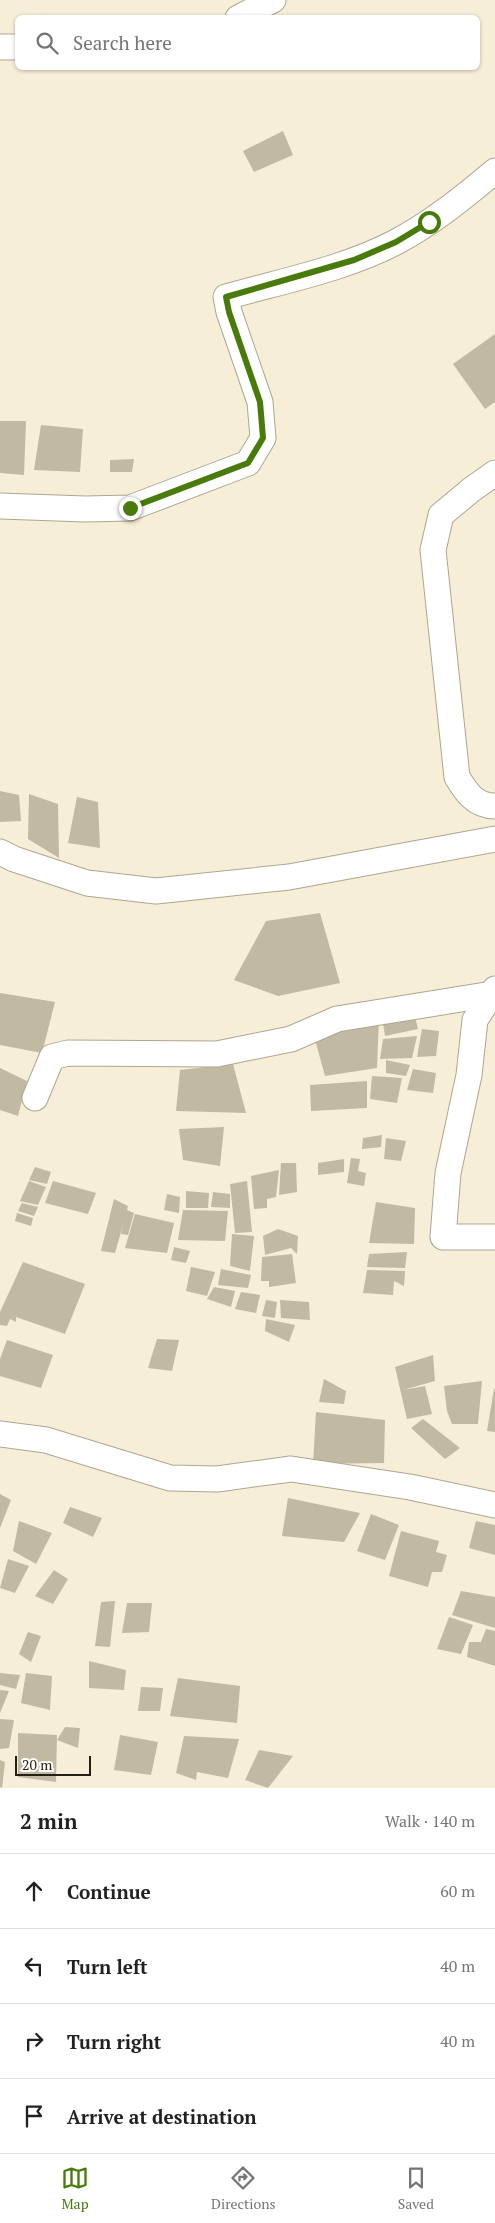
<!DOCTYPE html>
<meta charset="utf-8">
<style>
:root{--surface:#fff;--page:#f2f2f2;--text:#202124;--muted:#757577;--line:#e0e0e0;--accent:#487b0a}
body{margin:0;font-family:"PT Serif",serif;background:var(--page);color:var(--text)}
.scale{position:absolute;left:15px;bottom:12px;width:76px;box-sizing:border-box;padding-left:5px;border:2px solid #221f16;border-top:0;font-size:14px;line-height:18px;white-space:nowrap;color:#221f16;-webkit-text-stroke:4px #fefcf7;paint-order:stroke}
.stop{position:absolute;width:15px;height:15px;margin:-11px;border:4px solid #487b0a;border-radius:50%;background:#fff}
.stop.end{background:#487b0a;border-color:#fff;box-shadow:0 1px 5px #0008}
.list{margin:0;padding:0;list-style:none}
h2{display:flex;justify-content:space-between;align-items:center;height:65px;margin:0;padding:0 20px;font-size:21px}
h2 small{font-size:16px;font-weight:400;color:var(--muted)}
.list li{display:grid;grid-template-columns:32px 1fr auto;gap:15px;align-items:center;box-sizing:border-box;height:75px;padding:0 20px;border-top:1px solid var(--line)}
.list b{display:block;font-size:19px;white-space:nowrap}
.list em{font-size:16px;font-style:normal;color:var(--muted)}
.icon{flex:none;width:28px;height:28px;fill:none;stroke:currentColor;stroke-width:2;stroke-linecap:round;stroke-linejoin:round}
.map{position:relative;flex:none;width:495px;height:1788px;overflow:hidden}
.search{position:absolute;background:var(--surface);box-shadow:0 1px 4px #0004;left:15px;right:15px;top:15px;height:55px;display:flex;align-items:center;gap:12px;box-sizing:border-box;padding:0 18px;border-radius:8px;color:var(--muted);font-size:19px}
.sheet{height:365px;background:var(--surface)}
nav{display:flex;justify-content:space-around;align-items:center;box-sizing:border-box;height:70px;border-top:1px solid var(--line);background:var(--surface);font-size:14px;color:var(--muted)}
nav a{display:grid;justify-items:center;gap:2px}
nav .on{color:var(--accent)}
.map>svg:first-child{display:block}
.building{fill:#c2b9a3}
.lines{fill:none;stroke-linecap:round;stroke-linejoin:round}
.minor-casing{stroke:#aea690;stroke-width:27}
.minor{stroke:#fff;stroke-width:25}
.route{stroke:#487b0a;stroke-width:6}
</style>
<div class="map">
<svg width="495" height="1788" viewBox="0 0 495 1788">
<rect width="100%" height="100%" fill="#f7eed7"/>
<g class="building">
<polygon points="283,131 293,155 254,172 243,151"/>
<polygon points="495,334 495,402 485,409 453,364"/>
<polygon points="0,421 26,421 24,475 0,473"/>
<polygon points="41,425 83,429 80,472 34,470"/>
<polygon points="134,459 132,472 110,472 110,460"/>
<polygon points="0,791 19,795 21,821 0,822"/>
<polygon points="29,794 58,804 59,858 28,839"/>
<polygon points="77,797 98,802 100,848 68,843"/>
<polygon points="320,913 340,983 278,996 234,980 266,921"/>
<polygon points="0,993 55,1002 42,1053 0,1045"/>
<polygon points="415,1017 418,1029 385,1036 383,1023"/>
<polygon points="379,1019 377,1068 325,1076 314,1036"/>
<polygon points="422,1029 439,1031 436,1056 417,1057"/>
<polygon points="417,1036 412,1058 380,1059 383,1039"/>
<polygon points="386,1060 410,1065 406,1076 386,1073"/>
<polygon points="233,1064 246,1113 176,1111 180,1070"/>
<polygon points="0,1068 27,1081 18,1116 0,1110"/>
<polygon points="413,1069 436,1073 433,1093 407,1090"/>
<polygon points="372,1076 402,1078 397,1103 370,1099"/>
<polygon points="367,1081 367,1108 311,1111 310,1085"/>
<polygon points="224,1127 220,1166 183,1160 179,1129"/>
<polygon points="382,1135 381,1147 362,1149 363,1138"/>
<polygon points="386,1138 406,1141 401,1161 384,1159"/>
<polygon points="351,1158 360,1159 358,1171 366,1173 364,1186 347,1183"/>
<polygon points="344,1159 344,1172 318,1175 318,1163"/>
<polygon points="281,1163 296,1163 297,1192 279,1195"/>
<polygon points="35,1167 51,1172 47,1184 29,1180"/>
<polygon points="279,1170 276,1197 267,1199 267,1208 254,1209 251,1176"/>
<polygon points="29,1181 46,1187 38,1205 20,1201"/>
<polygon points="53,1181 96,1193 88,1214 45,1203"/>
<polygon points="247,1181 252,1232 235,1233 230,1184"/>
<polygon points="186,1191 209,1193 208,1208 186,1208"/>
<polygon points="213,1192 230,1194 230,1208 211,1207"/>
<polygon points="167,1194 180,1197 179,1213 164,1210"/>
<polygon points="114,1199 128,1206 127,1210 134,1213 128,1235 121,1234 123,1225 115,1253 101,1251"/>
<polygon points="376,1202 415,1208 414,1244 369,1243"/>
<polygon points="22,1203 38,1207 34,1216 18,1211"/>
<polygon points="183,1210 228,1211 225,1241 178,1240"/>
<polygon points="17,1213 33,1218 31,1226 15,1221"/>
<polygon points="135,1214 174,1223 167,1253 125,1248"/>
<polygon points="278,1229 298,1236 297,1254 291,1248 265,1255 263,1236"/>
<polygon points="232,1234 254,1236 250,1271 230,1266"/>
<polygon points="174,1247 190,1251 186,1263 171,1260"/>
<polygon points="407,1252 405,1268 367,1267 369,1254"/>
<polygon points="292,1254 296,1283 269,1287 269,1281 261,1281 262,1257"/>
<polygon points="23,1262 85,1284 65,1334 16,1317 16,1322 10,1319 7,1326 0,1325 0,1312"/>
<polygon points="191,1267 215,1272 207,1296 186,1291"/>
<polygon points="221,1269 251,1275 248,1288 218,1285"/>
<polygon points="367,1270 405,1271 404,1286 394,1281 393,1295 363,1293"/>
<polygon points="214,1287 235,1291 231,1307 207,1299"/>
<polygon points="241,1292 260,1295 256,1313 235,1309"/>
<polygon points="266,1300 277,1302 275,1318 262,1316"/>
<polygon points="280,1300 309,1302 310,1320 281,1318"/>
<polygon points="266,1319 295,1325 289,1342 265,1331"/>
<polygon points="157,1339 179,1340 172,1371 148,1368"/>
<polygon points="7,1340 53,1355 41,1388 0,1376 0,1359"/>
<polygon points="433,1355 435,1381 403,1390 425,1386 432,1414 407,1419 395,1367"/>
<polygon points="324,1379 346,1391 344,1404 319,1402"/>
<polygon points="482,1381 478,1424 452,1424 447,1411 444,1386"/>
<polygon points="494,1389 495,1389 495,1432 487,1431"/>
<polygon points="316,1412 385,1420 384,1463 313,1464"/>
<polygon points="423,1419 460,1448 445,1459 411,1428"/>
<polygon points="0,1494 11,1500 0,1528"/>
<polygon points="288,1498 360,1513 344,1542 282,1536"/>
<polygon points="70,1507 102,1518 93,1537 63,1523"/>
<polygon points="371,1514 399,1525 385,1560 357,1551"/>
<polygon points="19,1521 52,1533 36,1564 13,1551"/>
<polygon points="476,1521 495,1525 495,1555 469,1548"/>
<polygon points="401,1531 439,1541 436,1552 447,1555 442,1572 432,1572 428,1587 389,1576"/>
<polygon points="8,1559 29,1566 15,1593 0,1588"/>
<polygon points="54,1570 68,1579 53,1604 35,1596"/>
<polygon points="461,1591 495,1597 495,1628 452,1615"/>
<polygon points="115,1601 110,1647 95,1646 101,1602"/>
<polygon points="127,1603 152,1603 149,1632 122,1633"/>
<polygon points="449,1617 473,1625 461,1654 437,1649"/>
<polygon points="486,1629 495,1631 495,1666 467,1657 469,1642 481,1642"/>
<polygon points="28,1632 41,1636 31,1662 19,1654"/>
<polygon points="89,1661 126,1670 124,1690 89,1688"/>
<polygon points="0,1673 20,1675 16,1689 0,1685"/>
<polygon points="26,1673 52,1676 50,1710 21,1703"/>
<polygon points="178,1678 240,1686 237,1723 170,1716"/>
<polygon points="141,1687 163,1688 160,1711 138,1711"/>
<polygon points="0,1690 9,1691 0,1713"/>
<polygon points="0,1719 14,1720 9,1748 0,1749"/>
<polygon points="65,1727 80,1728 78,1748 57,1740"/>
<polygon points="18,1733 57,1735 56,1782 18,1777"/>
<polygon points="120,1735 158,1742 151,1775 114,1770"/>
<polygon points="184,1736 239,1739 228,1778 197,1772 196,1780 176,1773"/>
<polygon points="259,1750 293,1756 268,1788 245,1780"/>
<polygon points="0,1760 5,1762 2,1788 0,1787"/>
</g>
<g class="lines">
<g class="minor-casing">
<g id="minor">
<polyline points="238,18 273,0"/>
<polyline points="0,47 18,47"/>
<path d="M 495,473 L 471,490 L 441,515 L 433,550 L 457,777 C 466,792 475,806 495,806"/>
<path d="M 0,506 L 85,509 L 130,508 L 248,463 L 263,438 L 260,402 L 229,312 L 226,297 C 282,281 345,269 396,242 C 432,223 464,197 495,171"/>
<polyline points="0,852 14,859 87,883 156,891 289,877 495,839"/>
<polyline points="495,989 475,1020 469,1075 448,1173 443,1237 495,1237"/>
<polyline points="35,1098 52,1057 68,1053 217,1054 291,1039 337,1019 492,994"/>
<polyline points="0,1434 46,1440 170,1478 217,1479 291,1469 410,1487 495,1505"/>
</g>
</g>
<use href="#minor" class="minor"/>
</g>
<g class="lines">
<polyline class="route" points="130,508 248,463 263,438 260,402 229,312 226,297 354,260 396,242 429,222"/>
</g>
</svg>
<div class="scale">20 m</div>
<div class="stop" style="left:429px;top:222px"></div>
<div class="stop end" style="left:130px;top:508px"></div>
<div class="search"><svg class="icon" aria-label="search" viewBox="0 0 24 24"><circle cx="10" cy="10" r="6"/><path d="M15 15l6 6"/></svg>Search here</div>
</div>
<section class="sheet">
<h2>2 min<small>Walk · 140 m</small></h2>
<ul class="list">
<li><svg class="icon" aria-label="ahead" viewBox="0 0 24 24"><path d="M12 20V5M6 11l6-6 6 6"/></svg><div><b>Continue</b></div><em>60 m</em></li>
<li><svg class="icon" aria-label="left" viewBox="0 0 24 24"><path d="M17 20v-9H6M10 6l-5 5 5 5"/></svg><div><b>Turn left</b></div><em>40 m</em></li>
<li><svg class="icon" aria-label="right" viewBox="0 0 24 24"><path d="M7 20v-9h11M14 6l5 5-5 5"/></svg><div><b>Turn right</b></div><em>40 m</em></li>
<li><svg class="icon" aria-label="arrive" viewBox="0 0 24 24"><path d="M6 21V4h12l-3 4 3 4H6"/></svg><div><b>Arrive at destination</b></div></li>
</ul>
</section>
<nav>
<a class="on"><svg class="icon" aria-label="map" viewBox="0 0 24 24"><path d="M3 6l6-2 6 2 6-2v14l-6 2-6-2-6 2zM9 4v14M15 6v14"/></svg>Map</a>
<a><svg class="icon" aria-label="directions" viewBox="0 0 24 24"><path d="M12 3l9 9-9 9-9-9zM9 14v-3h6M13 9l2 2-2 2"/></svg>Directions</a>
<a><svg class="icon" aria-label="saved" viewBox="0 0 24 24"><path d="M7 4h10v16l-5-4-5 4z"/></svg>Saved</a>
</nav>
